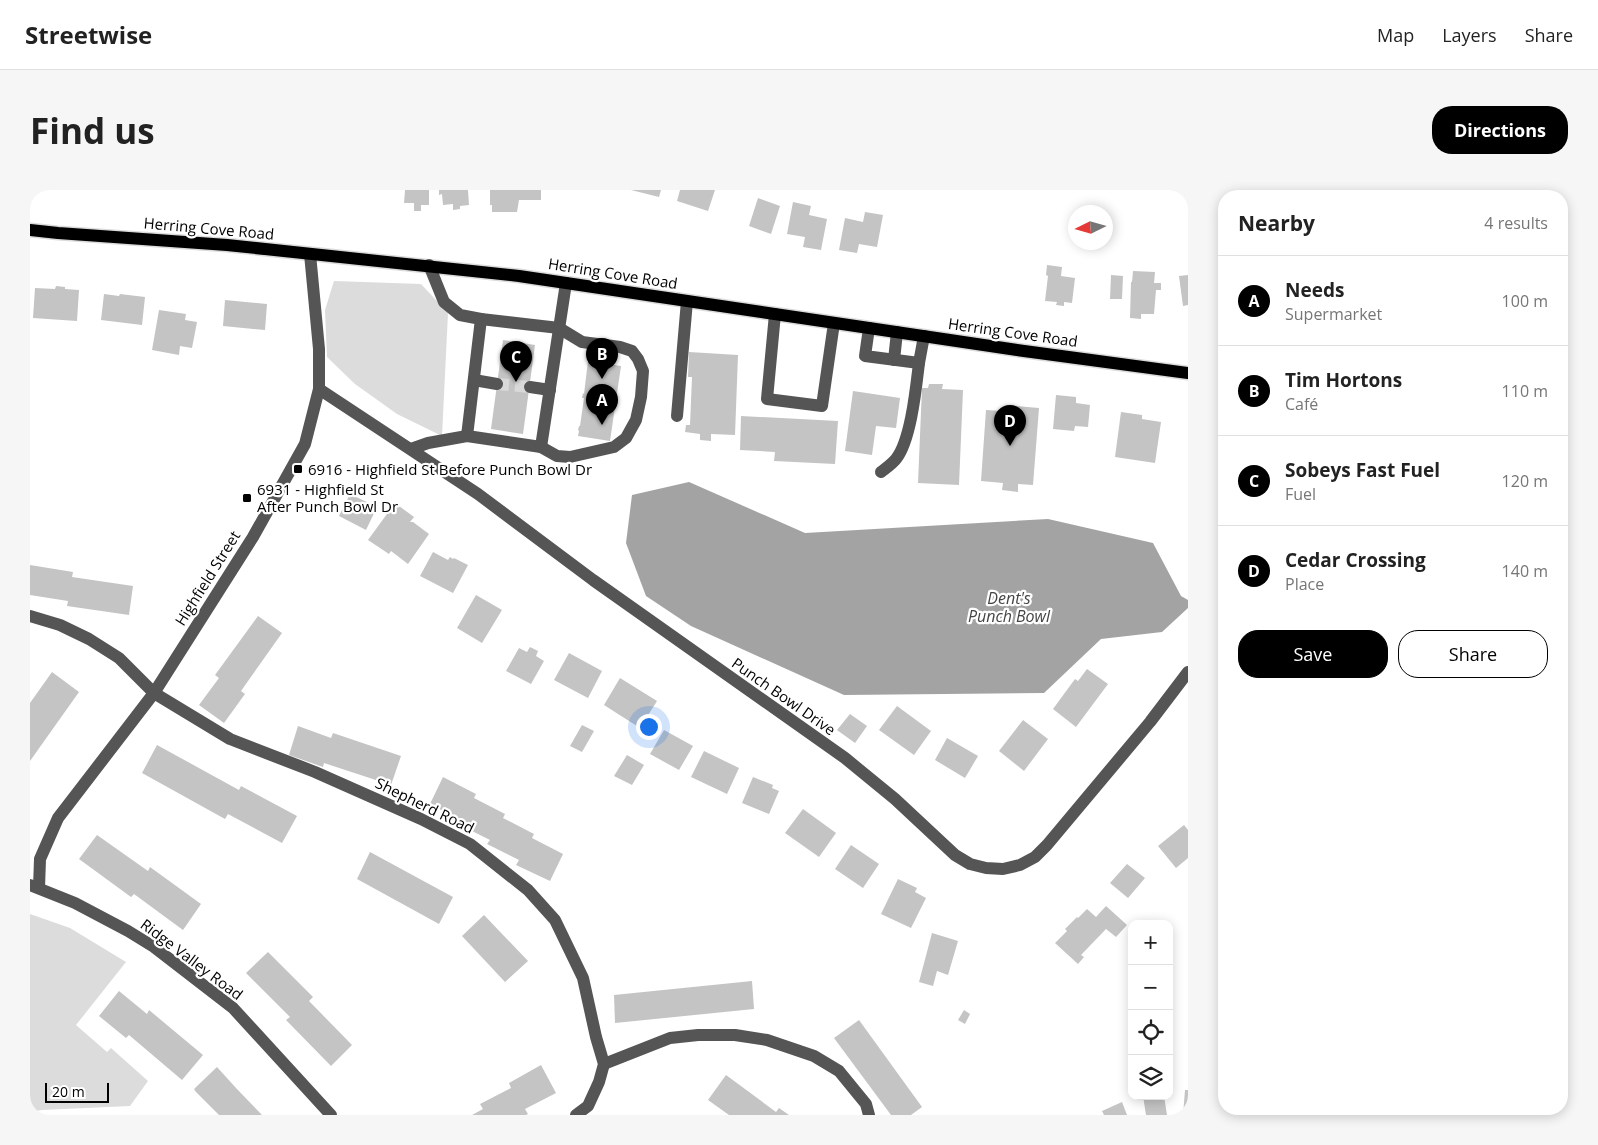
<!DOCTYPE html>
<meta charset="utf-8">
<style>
:root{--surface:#fff;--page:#f6f6f6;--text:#222;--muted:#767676;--line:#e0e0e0;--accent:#000}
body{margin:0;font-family:"Open Sans",sans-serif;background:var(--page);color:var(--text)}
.controls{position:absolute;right:15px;bottom:15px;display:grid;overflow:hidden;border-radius:10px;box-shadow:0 2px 12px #0003}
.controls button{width:45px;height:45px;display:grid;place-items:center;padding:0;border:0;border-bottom:1px solid var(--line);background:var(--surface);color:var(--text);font:25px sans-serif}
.compass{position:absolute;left:1038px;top:15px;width:45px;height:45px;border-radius:50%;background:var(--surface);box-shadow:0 2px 12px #0003;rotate:265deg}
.scale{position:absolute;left:15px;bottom:12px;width:64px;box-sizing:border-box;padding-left:5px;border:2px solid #000;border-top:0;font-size:14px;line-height:18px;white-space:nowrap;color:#000;-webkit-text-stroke:4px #fff;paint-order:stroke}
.you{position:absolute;left:618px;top:536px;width:18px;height:18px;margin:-12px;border:4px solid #fff;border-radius:50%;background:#1a73e8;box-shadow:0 0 0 8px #1a73e833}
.badge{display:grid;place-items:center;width:32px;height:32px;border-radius:50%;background:var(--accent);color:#fff;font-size:16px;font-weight:700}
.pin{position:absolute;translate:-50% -41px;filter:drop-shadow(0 1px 2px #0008)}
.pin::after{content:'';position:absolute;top:26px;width:18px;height:15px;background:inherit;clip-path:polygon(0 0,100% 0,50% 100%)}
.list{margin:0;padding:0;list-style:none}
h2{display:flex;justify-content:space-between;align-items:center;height:65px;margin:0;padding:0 20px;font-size:21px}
h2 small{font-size:16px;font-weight:400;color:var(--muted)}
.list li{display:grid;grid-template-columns:32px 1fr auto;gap:15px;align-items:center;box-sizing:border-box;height:90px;padding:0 20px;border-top:1px solid var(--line)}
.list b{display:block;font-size:19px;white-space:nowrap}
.list p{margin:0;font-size:16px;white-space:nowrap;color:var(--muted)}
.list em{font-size:16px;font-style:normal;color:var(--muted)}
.actions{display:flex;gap:10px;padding:15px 20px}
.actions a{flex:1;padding:11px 0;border:1px solid var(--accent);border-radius:20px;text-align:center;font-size:18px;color:var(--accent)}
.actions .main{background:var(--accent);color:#fff}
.icon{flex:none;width:28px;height:28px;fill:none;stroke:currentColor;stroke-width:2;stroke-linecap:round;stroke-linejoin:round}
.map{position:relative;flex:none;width:1158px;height:925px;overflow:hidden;border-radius:20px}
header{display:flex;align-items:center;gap:30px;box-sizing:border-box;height:70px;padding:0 25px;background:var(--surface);border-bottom:1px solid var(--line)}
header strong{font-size:24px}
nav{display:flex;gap:28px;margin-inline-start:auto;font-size:18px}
.intro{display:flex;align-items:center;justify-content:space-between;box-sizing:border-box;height:120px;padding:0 30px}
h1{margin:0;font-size:35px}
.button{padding:12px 22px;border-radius:20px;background:var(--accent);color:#fff;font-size:18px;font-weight:700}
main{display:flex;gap:30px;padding:0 30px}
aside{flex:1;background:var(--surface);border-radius:20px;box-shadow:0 2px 12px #0003}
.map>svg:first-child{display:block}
.green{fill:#dcdcdc}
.water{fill:#a3a3a3}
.building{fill:#c4c4c4}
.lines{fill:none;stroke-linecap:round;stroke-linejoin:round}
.minor-tunnel{stroke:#d9d9d9;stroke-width:12;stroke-dasharray:12 6;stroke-linecap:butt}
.major-casing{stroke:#dbdbdb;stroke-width:15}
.minor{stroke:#555;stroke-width:12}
.major{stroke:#000;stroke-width:12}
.poi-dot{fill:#000;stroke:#fff;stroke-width:2}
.labels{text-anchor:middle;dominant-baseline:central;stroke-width:4.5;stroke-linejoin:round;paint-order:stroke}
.street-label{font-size:15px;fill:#000;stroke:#fff}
.poi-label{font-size:15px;fill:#000;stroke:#fff;text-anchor:start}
.water-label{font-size:16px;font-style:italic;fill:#444;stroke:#fff}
</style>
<header>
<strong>Streetwise</strong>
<nav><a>Map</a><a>Layers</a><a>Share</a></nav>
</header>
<div class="intro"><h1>Find us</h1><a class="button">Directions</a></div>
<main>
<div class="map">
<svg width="1158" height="925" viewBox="0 0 1158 925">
<rect width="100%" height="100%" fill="#fff"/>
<g class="green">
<polygon points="304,91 391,94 418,123 412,246 367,224 325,194 297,167 295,120"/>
<polygon points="0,724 40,738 96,772 46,835 77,862 81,858 118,891 100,916 12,920 0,922"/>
</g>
<polygon class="water" points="659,292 775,343 1018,329 1123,353 1151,406 1158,410 1158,418 1132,442 1071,449 1014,503 814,505 661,436 616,406 596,353 602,305"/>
<g class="building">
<polygon points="375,0 399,0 399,15 391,15 391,21 384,21 384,13 374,13"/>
<polygon points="409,0 438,0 439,15 430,16 430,19 423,20 423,14 413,15 412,4 409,5"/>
<polygon points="460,0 511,0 511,10 489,10 487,22 462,22 462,15 460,15"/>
<polygon points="601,0 631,0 629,7"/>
<polygon points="650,0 685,0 678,21 647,11"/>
<polygon points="728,8 750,16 741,44 719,36"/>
<polygon points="763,12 781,16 779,25 797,29 791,60 773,57 775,47 757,44"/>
<polygon points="835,22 853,25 847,57 829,54 827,63 809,60 815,28 833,32"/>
<polygon points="1017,75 1032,77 1031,86 1045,88 1042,113 1034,112 1034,116 1026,115 1027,112 1015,111 1018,86 1016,85"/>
<polygon points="1103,81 1125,82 1124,93 1131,93 1131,100 1126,100 1124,124 1111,124 1111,129 1100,128 1101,92 1102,92"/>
<polygon points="1081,85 1093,86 1092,109 1080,109"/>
<polygon points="1158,85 1158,115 1153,116 1149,86"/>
<polygon points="26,96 35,97 35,99 49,100 47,131 3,128 5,98 25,99"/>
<polygon points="74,104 89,106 90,104 115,107 112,135 71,130"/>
<polygon points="195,110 237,114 235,140 193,136"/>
<polygon points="129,120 156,124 155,130 167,132 162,158 150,156 149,165 122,160"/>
<polygon points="473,150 505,155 493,244 461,239"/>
<polygon points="659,162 708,165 705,245 681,244 681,251 670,250 670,244 655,242 656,235 660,235 662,187 658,187"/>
<polygon points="558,171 591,176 580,251 548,246 549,241 548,240 549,236 550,236 554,208 552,208 553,203 554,204"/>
<polygon points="899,194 913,194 912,199 933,200 929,295 888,293 892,198 898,198"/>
<polygon points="823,201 870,208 866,238 846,236 842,265 815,261"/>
<polygon points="1026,205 1046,207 1046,213 1060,215 1058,237 1045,236 1044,241 1023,239"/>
<polygon points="985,216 1009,218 1003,295 988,294 988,302 972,300 973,293 951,291 956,220 972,221 972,217 985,218"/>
<polygon points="1091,222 1112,225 1112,229 1131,232 1125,273 1085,267"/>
<polygon points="711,226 808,231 805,274 744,271 745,262 710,260"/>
<polygon points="320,304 347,317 336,340 309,326"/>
<polygon points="365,313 384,327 380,332 383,332 399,344 378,374 361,361 359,364 338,350"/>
<polygon points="403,362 418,370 420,367 423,369 424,368 438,375 423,403 390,386"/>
<polygon points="0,375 43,382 42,387 103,396 99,425 37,416 38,411 0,405"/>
<polygon points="446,405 472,420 452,453 427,438"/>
<polygon points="228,426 252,443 211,501 215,504 194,533 169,515 189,488 185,485"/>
<polygon points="500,457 508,461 506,466 514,471 501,494 476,481 489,458 497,462"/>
<polygon points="539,463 572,481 558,508 524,490"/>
<polygon points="1057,479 1078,494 1046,537 1023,519 1045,489 1048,491"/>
<polygon points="22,482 49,502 0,571 0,513"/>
<polygon points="590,488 627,511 610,538 574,515"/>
<polygon points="867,516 901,541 884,565 849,540"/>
<polygon points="820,524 837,536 825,553 807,540"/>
<polygon points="993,530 1018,549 994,581 969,561"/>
<polygon points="552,535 564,541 552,562 540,556"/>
<polygon points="268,536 301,548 303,543 371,566 361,595 294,573 293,577 259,565"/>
<polygon points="634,540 663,556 649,580 620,564"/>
<polygon points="917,548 948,566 935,588 905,570"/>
<polygon points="127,555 209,600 211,596 267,626 252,653 198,624 195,629 112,583"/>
<polygon points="674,561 709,578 697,604 661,587"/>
<polygon points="597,565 614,575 602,595 584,586"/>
<polygon points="413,587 446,604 444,608 475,624 473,628 504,644 502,648 533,664 520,691 486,675 489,670 457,654 460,650 428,634 430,630 400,614"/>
<polygon points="723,587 743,595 742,598 749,601 739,624 712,613"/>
<polygon points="773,619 806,643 789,667 755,643"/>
<polygon points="1154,635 1158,640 1158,668 1146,678 1128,656"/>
<polygon points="67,645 118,681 120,677 171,714 153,740 104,704 101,707 49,669"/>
<polygon points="821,655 849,674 833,698 805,679"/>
<polygon points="340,662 423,707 409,734 327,689"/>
<polygon points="1097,674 1115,688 1098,708 1080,693"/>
<polygon points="868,689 887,698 885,702 896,708 881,738 851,724"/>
<polygon points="1076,716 1097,735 1086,747 1076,739 1051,765 1054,767 1048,774 1025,753 1037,741 1035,739 1047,727 1048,728 1057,719 1066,727"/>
<polygon points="454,725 498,771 475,792 432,746"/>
<polygon points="902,743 928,751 918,785 907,781 903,796 889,792"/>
<polygon points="238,762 283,807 279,811 322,855 301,876 256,830 260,827 216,783"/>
<polygon points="722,791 724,819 585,833 584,805"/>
<polygon points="89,801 117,824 119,820 173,865 152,890 99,845 96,848 69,826"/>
<polygon points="934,820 940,824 935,834 928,830"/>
<polygon points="829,830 892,917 881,925 861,925 804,848"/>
<polygon points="511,875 526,903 495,919 498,924 496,925 442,925 453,919 450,914 481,898 479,893"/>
<polygon points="187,877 206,898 232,925 189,925 166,902 164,899"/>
<polygon points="696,885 746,922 749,918 759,925 699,925 678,910"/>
<polygon points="1155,900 1158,900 1158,925 1153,925"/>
<polygon points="1113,906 1134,906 1137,925 1116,925"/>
<polygon points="1092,912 1097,925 1074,925 1072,921"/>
</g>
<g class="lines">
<polyline class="minor-tunnel" points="467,194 500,197"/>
<g class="major-casing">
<polyline id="major" points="0,40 28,43 197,55 489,86 994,161 1158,183"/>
</g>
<g class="minor">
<polyline points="399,75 414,112 430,125 451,129 437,246 511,257 536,93"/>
<polyline points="745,124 737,209 792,216 804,133"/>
<polyline points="451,129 529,138 552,152 590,157 602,161 608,169 613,181 611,207 606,230 596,248 584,257 540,267 527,266 511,257"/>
<polyline points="839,138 835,166 889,173 894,146"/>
<polyline points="864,170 867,142"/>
<polyline points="444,190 467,194"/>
<polyline points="500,197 520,200"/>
<polyline points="289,199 448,304 563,390 815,568 865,609 925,665 940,674 956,678 973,679 990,675 1005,667 1017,655 1120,532 1158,482"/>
<polyline points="647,226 657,111"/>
<polyline points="381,259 398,253 437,246"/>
<path d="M 851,282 C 856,278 862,274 866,269 C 881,250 886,198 889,173"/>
<polyline points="0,426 30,435 59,449 89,468 124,503 200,549 285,582 391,629 440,654 498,700 525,730 553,788 566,847 574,874 569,892 558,916 546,925"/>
<polyline points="0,695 45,713 98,741 124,757 203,818 301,925"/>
<polyline points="9,698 10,669 28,628 124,503 223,347 275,254 289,199 289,159 280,64"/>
<polyline points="574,874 640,848 668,845 705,845 737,850 784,866 809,881 836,914 839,925"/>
</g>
<use href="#major" class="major"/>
</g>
<g class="poi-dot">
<rect x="263" y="274" width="10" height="10" rx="2.5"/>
<rect x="212" y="303" width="10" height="10" rx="2.5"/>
</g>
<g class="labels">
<g class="street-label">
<text transform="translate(179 38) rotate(5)">Herring Cove Road</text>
<text transform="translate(583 83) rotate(9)">Herring Cove Road</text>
<text transform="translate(983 142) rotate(8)">Herring Cove Road</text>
<text transform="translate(177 388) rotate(-58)">Highfield Street</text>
<text transform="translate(754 506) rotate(35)">Punch Bowl Drive</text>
<text transform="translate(395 615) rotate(26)">Shepherd Road</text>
<text transform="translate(162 769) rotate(37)">Ridge Valley Road</text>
</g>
<g class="poi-label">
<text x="278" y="279">6916 - Highfield St Before Punch Bowl Dr</text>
<text x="227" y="299">6931 - Highfield St<tspan x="227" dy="17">After Punch Bowl Dr</tspan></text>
</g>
<g class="water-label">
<text x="979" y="408">Dent's<tspan x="979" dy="18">Punch Bowl</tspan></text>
</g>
</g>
</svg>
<div class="controls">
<button>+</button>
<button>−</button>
<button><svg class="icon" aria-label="locate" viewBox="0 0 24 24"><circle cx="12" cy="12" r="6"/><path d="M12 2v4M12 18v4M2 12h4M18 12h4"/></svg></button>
<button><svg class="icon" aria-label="layers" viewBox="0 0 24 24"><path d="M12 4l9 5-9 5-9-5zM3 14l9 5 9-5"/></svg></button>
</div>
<svg class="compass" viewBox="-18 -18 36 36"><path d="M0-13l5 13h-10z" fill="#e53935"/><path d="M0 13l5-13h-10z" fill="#767676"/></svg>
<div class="scale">20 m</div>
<div class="you"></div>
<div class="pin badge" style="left:572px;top:235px">A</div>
<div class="pin badge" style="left:572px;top:189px">B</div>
<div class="pin badge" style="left:486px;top:192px">C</div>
<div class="pin badge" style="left:980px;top:256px">D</div>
</div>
<aside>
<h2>Nearby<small>4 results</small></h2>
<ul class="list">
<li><span class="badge">A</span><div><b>Needs</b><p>Supermarket</p></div><em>100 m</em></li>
<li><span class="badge">B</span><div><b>Tim Hortons</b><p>Café</p></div><em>110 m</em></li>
<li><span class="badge">C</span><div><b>Sobeys Fast Fuel</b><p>Fuel</p></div><em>120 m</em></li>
<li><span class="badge">D</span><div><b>Cedar Crossing</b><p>Place</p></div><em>140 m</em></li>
</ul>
<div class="actions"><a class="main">Save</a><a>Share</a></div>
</aside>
</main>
